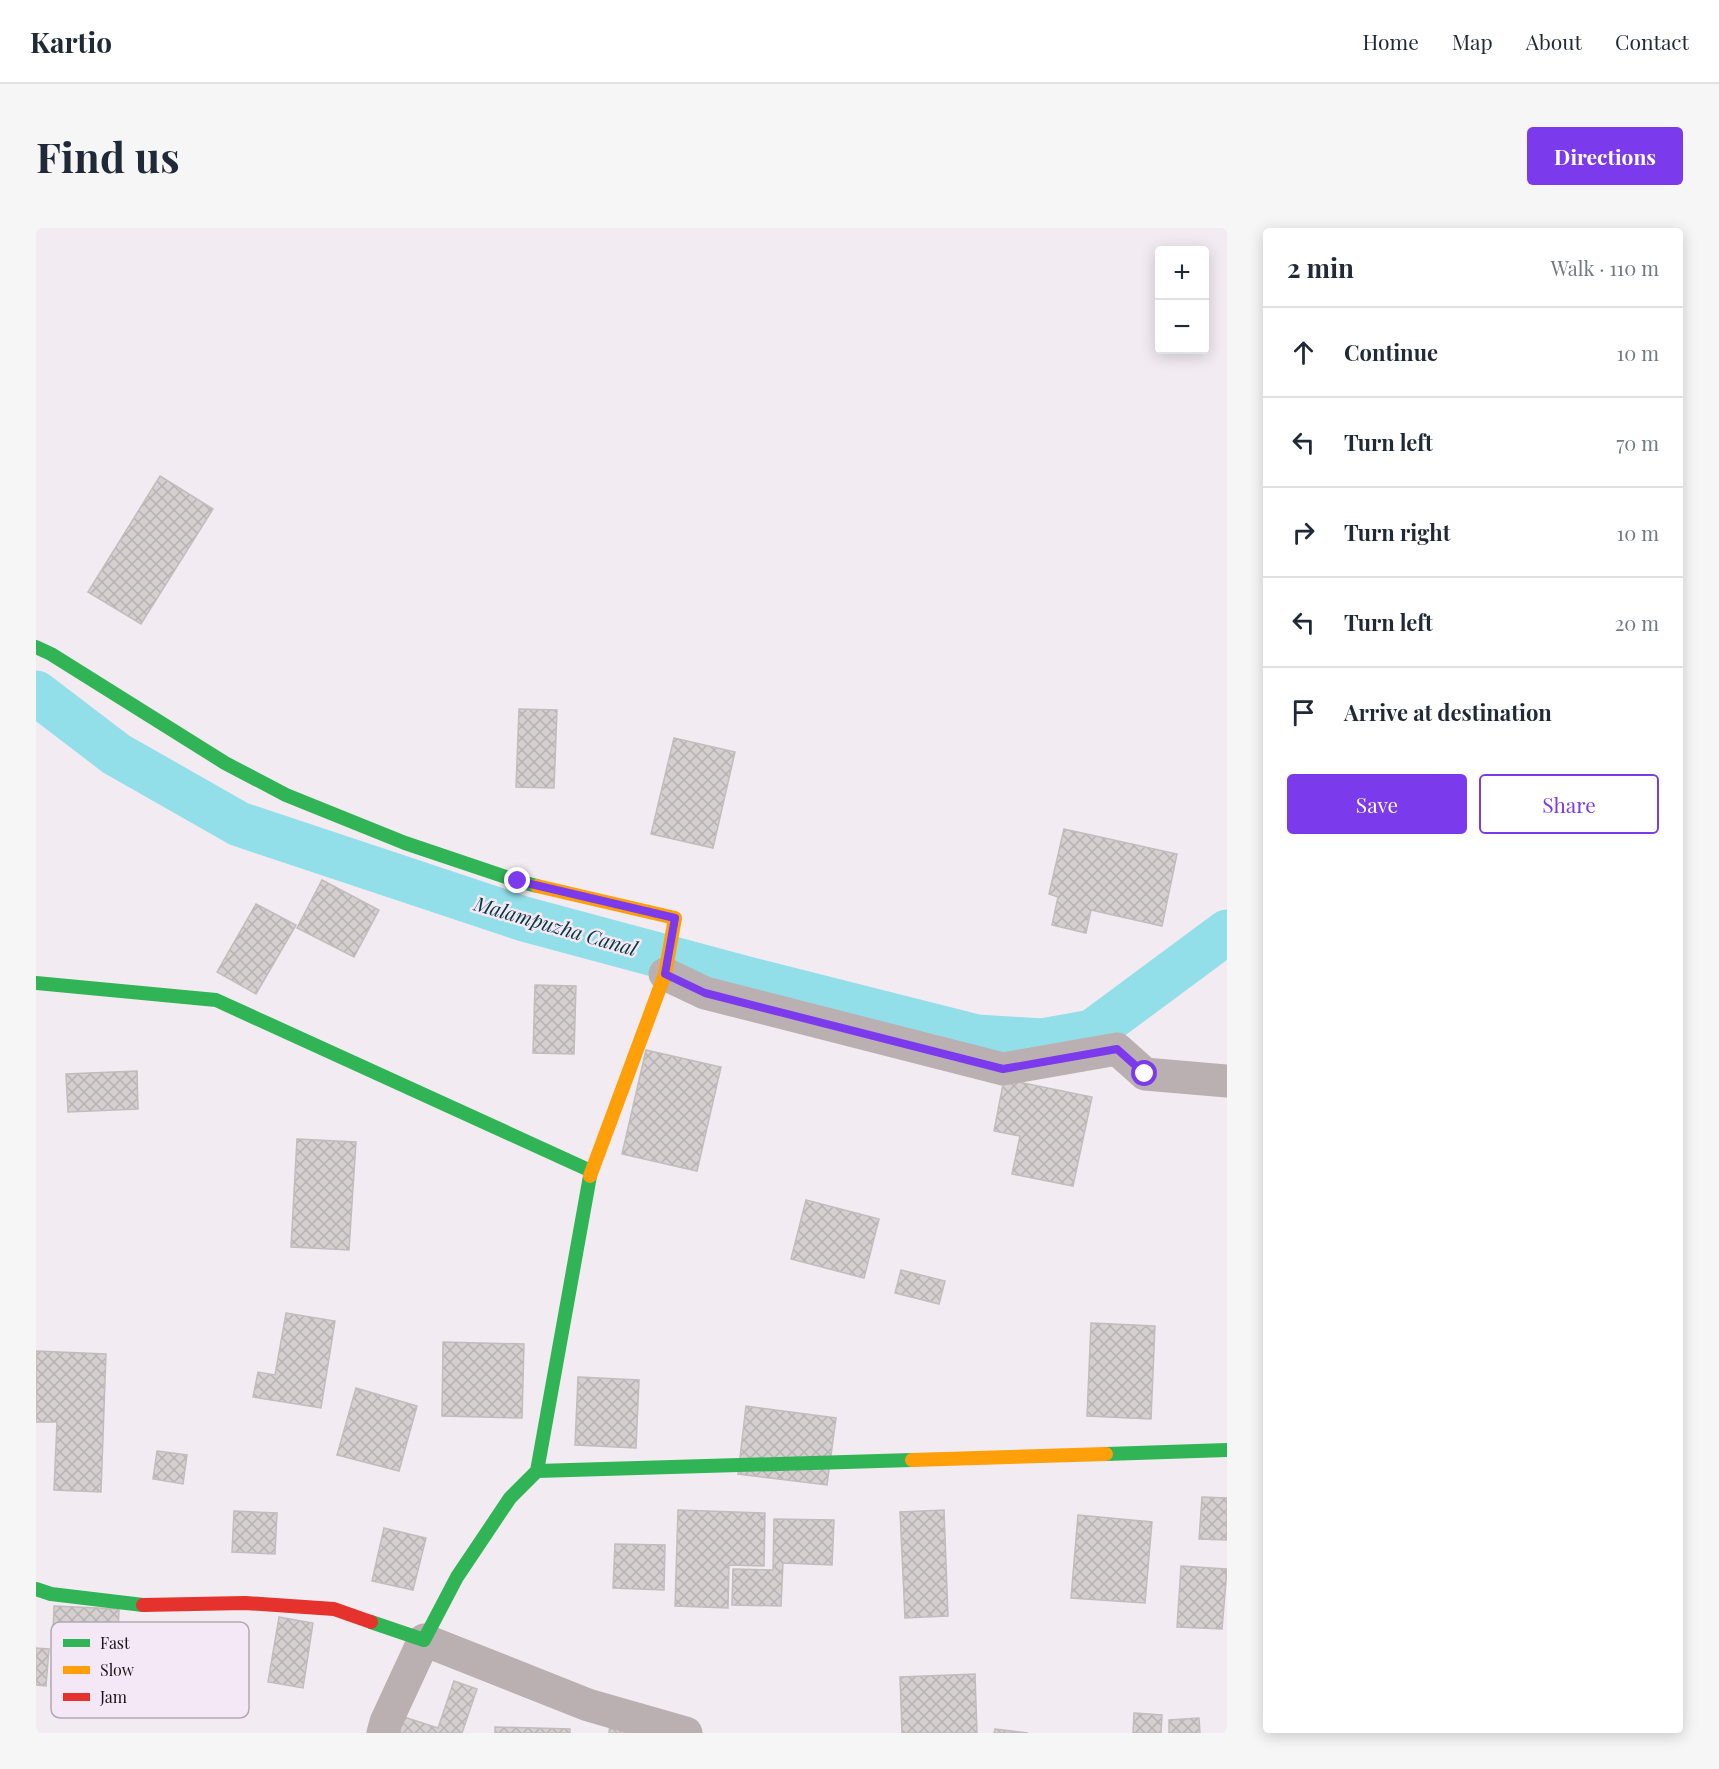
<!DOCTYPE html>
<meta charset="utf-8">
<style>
:root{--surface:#fff;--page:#f6f6f7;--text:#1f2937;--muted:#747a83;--line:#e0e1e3;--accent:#7c3aed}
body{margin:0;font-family:"Playfair Display",serif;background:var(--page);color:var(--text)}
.controls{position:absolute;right:18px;top:18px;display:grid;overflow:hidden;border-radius:6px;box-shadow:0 3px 15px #0003}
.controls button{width:54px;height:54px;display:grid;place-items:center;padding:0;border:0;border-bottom:2px solid var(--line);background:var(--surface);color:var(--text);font:30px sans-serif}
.stop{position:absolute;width:18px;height:18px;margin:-14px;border:4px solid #7c3aed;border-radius:50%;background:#fff}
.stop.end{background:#7c3aed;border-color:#fff;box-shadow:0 2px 6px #0008}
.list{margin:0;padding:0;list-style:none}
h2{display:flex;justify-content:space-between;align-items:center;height:78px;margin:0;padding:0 24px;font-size:26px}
h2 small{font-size:20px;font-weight:400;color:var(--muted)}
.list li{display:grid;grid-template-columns:39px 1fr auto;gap:18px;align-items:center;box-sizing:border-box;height:90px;padding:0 24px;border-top:2px solid var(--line)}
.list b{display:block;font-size:22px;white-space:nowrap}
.list em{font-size:20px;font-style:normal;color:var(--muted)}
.actions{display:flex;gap:12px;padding:18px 24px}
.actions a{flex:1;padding:14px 0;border:2px solid var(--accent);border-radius:6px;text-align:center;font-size:21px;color:var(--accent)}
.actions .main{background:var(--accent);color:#fff}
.icon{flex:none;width:33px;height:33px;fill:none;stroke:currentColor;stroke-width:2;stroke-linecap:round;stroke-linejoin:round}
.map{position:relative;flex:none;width:1191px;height:1505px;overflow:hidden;border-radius:6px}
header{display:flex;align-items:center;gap:36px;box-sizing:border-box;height:84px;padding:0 30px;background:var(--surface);border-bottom:2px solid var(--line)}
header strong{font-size:28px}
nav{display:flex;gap:33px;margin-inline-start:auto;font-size:21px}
.intro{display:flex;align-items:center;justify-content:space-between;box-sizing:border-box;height:144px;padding:0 36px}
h1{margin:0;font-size:42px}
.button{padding:15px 27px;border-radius:6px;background:var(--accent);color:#fff;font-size:21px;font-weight:700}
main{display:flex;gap:36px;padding:0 36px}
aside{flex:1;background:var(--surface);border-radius:6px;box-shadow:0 3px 15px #0003}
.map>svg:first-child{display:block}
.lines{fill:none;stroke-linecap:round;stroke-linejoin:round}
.canal{stroke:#92dfe9;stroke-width:45}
.building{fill:url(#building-cross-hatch);stroke:#c2bcbd;stroke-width:1.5}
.street{stroke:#bbb0b1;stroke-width:33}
.fast{stroke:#30b455;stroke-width:14}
.slow{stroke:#ff9f0a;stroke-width:14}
.jam{stroke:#e5322d;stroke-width:14}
.route{stroke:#7c3aed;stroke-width:8}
.labels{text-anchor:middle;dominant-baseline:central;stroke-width:5;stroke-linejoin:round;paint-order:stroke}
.water-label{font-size:20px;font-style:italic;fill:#00383d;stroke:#f4e8f6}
.key{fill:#f4e8f6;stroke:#b2a8b3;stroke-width:1.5}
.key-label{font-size:16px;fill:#171217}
</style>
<header>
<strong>Kartio</strong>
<nav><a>Home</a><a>Map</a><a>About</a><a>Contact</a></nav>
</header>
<div class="intro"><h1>Find us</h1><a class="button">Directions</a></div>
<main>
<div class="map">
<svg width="1191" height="1505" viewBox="0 0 1191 1505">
<defs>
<pattern id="building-cross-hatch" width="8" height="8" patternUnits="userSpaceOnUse" patternTransform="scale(1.5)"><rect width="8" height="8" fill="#d5cfd0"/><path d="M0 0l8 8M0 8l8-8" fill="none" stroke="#b6b1b2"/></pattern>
</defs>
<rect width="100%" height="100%" fill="#f2ecf2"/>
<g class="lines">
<polyline class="canal" points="0,465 80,526 203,596 488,691 715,752 941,809 1006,813 1056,804 1191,704"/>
</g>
<g class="building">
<polygon points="124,248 177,281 105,396 52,364"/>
<polygon points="483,481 521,482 518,560 480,559"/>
<polygon points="638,510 699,524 677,620 615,606"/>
<polygon points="1028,601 1141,626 1126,698 1055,682 1050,705 1016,697 1022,669 1013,666"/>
<polygon points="286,652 343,682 318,729 261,700"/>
<polygon points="220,676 260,697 220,766 181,744"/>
<polygon points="499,757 540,758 538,826 497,825"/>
<polygon points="610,822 685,839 661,943 586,926"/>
<polygon points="101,843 102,881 32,884 30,846"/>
<polygon points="968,851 1056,869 1037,958 976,946 984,908 958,903"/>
<polygon points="261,911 320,914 313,1022 255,1019"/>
<polygon points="770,972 843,991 828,1050 755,1031"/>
<polygon points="865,1042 909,1053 903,1076 859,1065"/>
<polygon points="250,1085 299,1093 285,1180 217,1169 222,1144 239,1147"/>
<polygon points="1055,1095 1119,1098 1115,1191 1051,1188"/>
<polygon points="407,1114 488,1116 486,1190 406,1188"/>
<polygon points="0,1123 70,1126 65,1264 18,1262 21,1194 0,1194"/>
<polygon points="542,1149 603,1152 600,1220 539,1217"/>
<polygon points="320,1160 381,1178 363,1243 301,1227"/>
<polygon points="710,1178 800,1190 791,1257 702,1246"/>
<polygon points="121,1223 151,1227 147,1256 117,1251"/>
<polygon points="1166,1269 1191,1270 1191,1312 1163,1311"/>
<polygon points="642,1282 729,1285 728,1338 693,1337 692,1380 639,1378"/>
<polygon points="908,1282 912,1388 869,1390 864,1284"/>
<polygon points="198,1283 241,1285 239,1326 196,1324"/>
<polygon points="1042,1287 1116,1294 1109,1375 1035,1370"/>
<polygon points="738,1291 798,1292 796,1337 747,1335 745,1378 696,1377 697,1341 737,1342"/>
<polygon points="348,1300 390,1310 377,1362 336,1353"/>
<polygon points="579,1316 629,1317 628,1362 577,1360"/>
<polygon points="1145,1338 1191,1341 1186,1401 1141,1399"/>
<polygon points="18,1378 83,1381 80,1461 15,1459"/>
<polygon points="243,1389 277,1395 267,1460 232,1454"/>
<polygon points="0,1420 13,1421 10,1458 0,1457"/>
<polygon points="939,1446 941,1505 866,1505 864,1449"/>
<polygon points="418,1453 441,1461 426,1505 359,1505 365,1488 402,1500"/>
<polygon points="1098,1485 1126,1487 1125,1505 1097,1505"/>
<polygon points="1163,1490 1164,1505 1133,1505 1133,1492"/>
<polygon points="574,1495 601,1505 573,1505"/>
<polygon points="459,1499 534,1501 534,1505 459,1505"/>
<polygon points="959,1501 992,1505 958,1505"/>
</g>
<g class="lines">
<g class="street">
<polyline points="629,746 669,765 967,841 1081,821 1109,846 1191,853"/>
<polyline points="347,1505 350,1494 388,1412 552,1477 650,1505"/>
</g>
<g class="fast">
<polyline points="0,419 15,426 189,535 250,567 369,615 482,653 501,658"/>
<polyline points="0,755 180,772 555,943"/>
<polyline points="1070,1226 1191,1222"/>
<polyline points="501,1243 876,1232"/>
<polyline points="0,1361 15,1366 107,1377"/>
<polyline points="335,1394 388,1412 421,1349 474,1270 501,1243 554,948"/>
</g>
<g class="slow">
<polyline points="501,658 639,690 629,746 554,948"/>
<polyline points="876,1232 1070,1226"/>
</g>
<polyline class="jam" points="107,1377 209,1375 298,1381 335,1394"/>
</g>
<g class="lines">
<polyline class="route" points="482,653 639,690 629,746 669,765 967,841 1081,821 1109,846"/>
</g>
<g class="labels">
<g class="water-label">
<text transform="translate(520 697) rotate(16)">Malampuzha Canal</text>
</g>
</g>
<rect x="15" y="1394" width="198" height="96" rx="9" class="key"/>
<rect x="27" y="1411" width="27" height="8" fill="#30b455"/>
<rect x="27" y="1438" width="27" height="8" fill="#ff9f0a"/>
<rect x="27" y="1465" width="27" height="8" fill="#e5322d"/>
<g class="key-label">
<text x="64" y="1421">Fast</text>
<text x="64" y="1448">Slow</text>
<text x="64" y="1475">Jam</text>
</g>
</svg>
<div class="controls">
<button>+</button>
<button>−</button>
</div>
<div class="stop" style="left:1109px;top:846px"></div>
<div class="stop end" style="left:482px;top:653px"></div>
</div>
<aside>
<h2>2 min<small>Walk · 110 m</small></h2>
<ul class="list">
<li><svg class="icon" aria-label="ahead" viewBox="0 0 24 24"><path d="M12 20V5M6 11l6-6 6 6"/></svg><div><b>Continue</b></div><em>10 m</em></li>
<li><svg class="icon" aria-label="left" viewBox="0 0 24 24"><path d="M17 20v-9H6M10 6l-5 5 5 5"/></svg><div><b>Turn left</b></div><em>70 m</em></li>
<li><svg class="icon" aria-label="right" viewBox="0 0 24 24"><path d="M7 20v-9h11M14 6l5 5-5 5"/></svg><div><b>Turn right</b></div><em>10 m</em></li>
<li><svg class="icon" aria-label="left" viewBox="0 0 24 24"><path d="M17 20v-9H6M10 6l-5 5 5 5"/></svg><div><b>Turn left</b></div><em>20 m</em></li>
<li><svg class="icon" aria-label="arrive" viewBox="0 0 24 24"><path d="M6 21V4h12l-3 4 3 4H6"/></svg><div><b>Arrive at destination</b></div></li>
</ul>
<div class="actions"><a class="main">Save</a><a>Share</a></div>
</aside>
</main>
